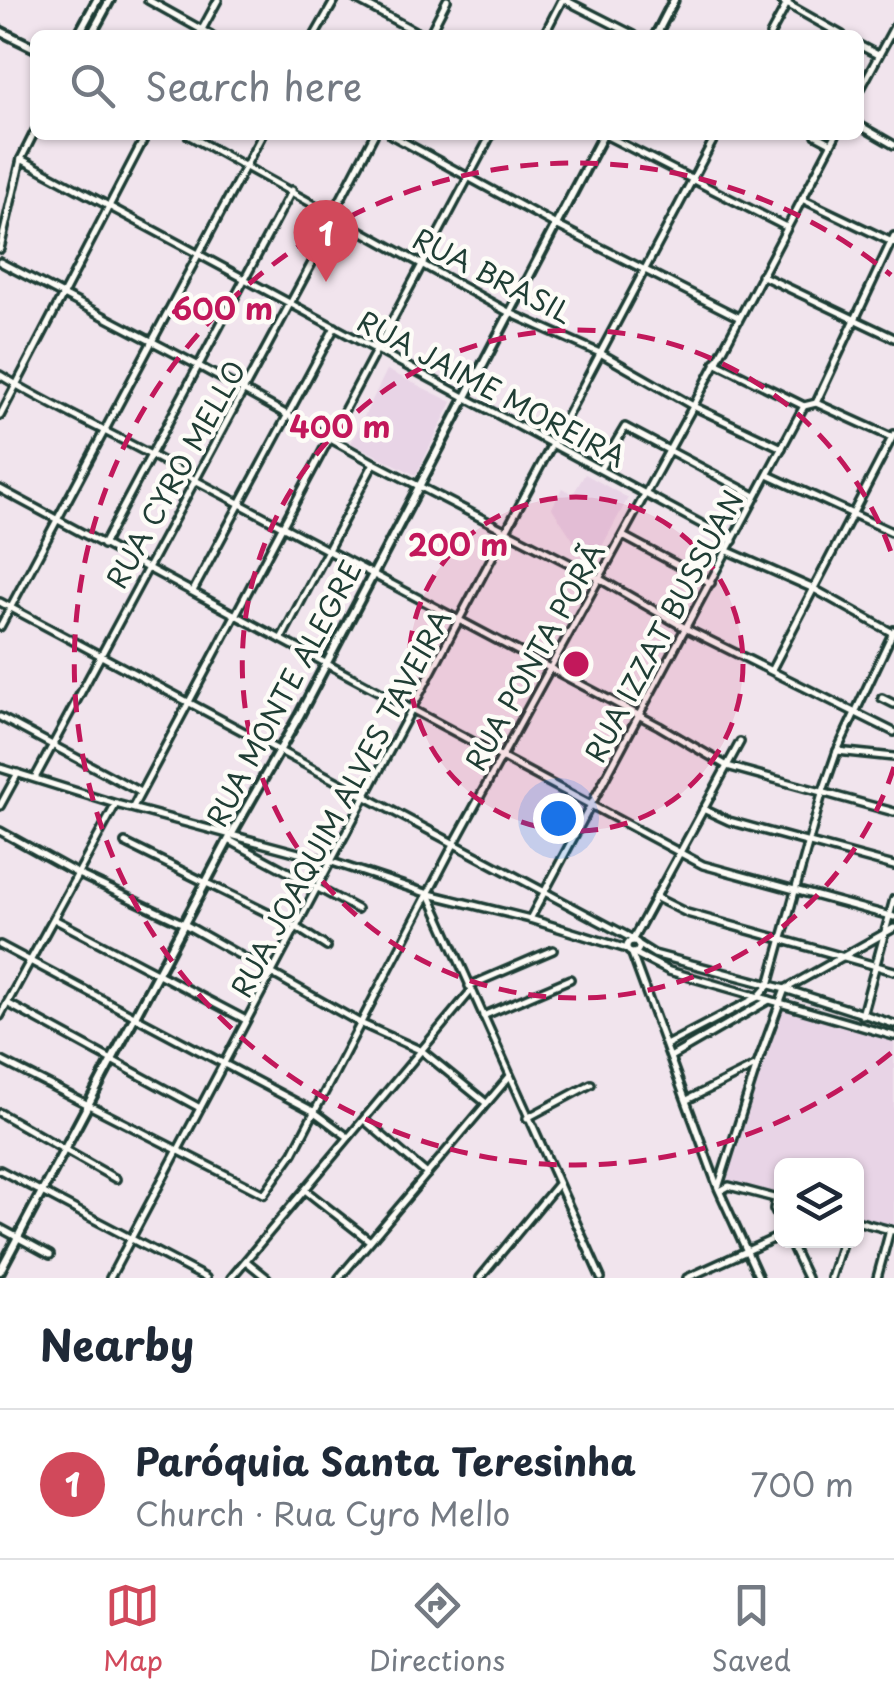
<!DOCTYPE html>
<meta charset="utf-8">
<style>
:root{--surface:#fff;--page:#f2f2f3;--text:#1f2937;--muted:#747a83;--line:#e0e1e3;--accent:#d1495b}
body{margin:0;font-family:"Playpen Sans",sans-serif;background:var(--page);color:var(--text)}
.controls{position:absolute;right:30px;bottom:30px;display:grid;overflow:hidden;border-radius:15px;box-shadow:0 2px 8px #0004}
.controls button{width:90px;height:90px;display:grid;place-items:center;padding:0;border:0;border-bottom:2px solid var(--line);background:var(--surface);color:var(--text);font:50px sans-serif}
.you{position:absolute;left:558px;top:818px;width:35px;height:35px;margin:-25px;border:8px solid #fff;border-radius:50%;background:#1a73e8;box-shadow:0 0 0 15px #1a73e833}
.badge{display:grid;place-items:center;width:65px;height:65px;border-radius:50%;background:var(--accent);color:#fff;font-size:32px;font-weight:700}
.pin{position:absolute;translate:-50% -82px;filter:drop-shadow(0 2px 5px #0008)}
.pin::after{content:'';position:absolute;top:52px;width:35px;height:30px;background:inherit;clip-path:polygon(0 0,100% 0,50% 100%)}
.list{margin:0;padding:0;list-style:none}
h2{display:flex;justify-content:space-between;align-items:center;height:130px;margin:0;padding:0 40px;font-size:42px}
h2 small{font-size:32px;font-weight:400;color:var(--muted)}
.list li{display:grid;grid-template-columns:65px 1fr auto;gap:30px;align-items:center;box-sizing:border-box;height:150px;padding:0 40px;border-top:2px solid var(--line)}
.list b{display:block;font-size:38px;white-space:nowrap}
.list p{margin:0;font-size:32px;white-space:nowrap;color:var(--muted)}
.list em{font-size:32px;font-style:normal;color:var(--muted)}
.icon{flex:none;width:55px;height:55px;fill:none;stroke:currentColor;stroke-width:2;stroke-linecap:round;stroke-linejoin:round}
.map{position:relative;flex:none;width:894px;height:1278px;overflow:hidden}
.search{position:absolute;background:var(--surface);box-shadow:0 2px 8px #0004;left:30px;right:30px;top:30px;height:110px;display:flex;align-items:center;gap:25px;box-sizing:border-box;padding:0 35px;border-radius:15px;color:var(--muted);font-size:38px}
.sheet{height:280px;background:var(--surface)}
nav{display:flex;justify-content:space-around;align-items:center;box-sizing:border-box;height:140px;border-top:2px solid var(--line);background:var(--surface);font-size:28px;color:var(--muted)}
nav a{display:grid;justify-items:center;gap:5px}
nav .on{color:var(--accent)}
.map>svg:first-child{display:block}
.built{fill:#e8d4e6}
.lines{fill:none;stroke-linecap:round;stroke-linejoin:round}
.minor-casing{stroke:#1f3d34;stroke-width:12}
.tertiary-casing{stroke:#1f3d34;stroke-width:14}
.secondary-casing{stroke:#1f3d34;stroke-width:14}
.minor{stroke:#fdfcf7;stroke-width:5}
.tertiary{stroke:#fdfcf7;stroke-width:6}
.secondary{stroke:#fdfcf7;stroke-width:6}
.ring{fill:none;stroke:#c2185b;stroke-width:5;stroke-dasharray:18 12}
.labels{text-anchor:middle;dominant-baseline:central;stroke-width:9;stroke-linejoin:round;paint-order:stroke}
.street-label{font-size:28px;fill:#1f3d34;stroke:#fdfcf7}
.centre{fill:#c2185b;stroke:#fdfcf7;stroke-width:5}
.ring-label{font-size:30px;text-anchor:middle;font-weight:bold;fill:#c2185b;stroke:#fdfcf7;stroke-width:9;stroke-linejoin:round;paint-order:stroke}
</style>
<div class="map">
<svg width="894" height="1278" viewBox="0 0 894 1278">
<rect width="100%" height="100%" fill="#f1e4ed"/>
<filter id="ink" filterUnits="userSpaceOnUse"><feTurbulence type="fractalNoise" baseFrequency=".01" numOctaves="2"/><feDisplacementMap in="SourceGraphic" scale="20" xChannelSelector="R" yChannelSelector="G"/><feConvolveMatrix kernelMatrix="1 2 1 2 8 2 1 2 1" color-interpolation-filters="sRGB"/></filter>
<g filter="url(#ink)">
<g class="built">
<polygon points="387,370 452,402 416,475 351,443"/>
<polygon points="585,474 628,498 591,567 552,508 562,488 573,494"/>
<polygon points="778,1002 894,1037 894,1231 857,1221 856,1166 782,1166 781,1200 729,1186 720,1191"/>
</g>
<g class="lines">
<g class="minor-casing">
<g id="minor">
<polyline points="148,0 211,35"/>
<polyline points="357,0 422,35"/>
<polyline points="565,0 634,35"/>
<polyline points="780,0 842,35"/>
<polyline points="199,35 218,0"/>
<polyline points="315,35 335,0"/>
<polyline points="429,35 447,0"/>
<polyline points="544,35 562,0"/>
<polyline points="770,35 789,0"/>
<polyline points="859,45 878,55"/>
<polyline points="859,92 894,27"/>
<polyline points="859,125 894,145"/>
<polyline points="188,135 510,313 602,354 693,406 782,448"/>
<polyline points="391,135 556,225 738,317"/>
<polyline points="605,135 786,227"/>
<polyline points="816,135 831,143"/>
<polyline points="21,159 733,541"/>
<polyline points="802,199 894,243"/>
<polyline points="0,249 21,159 35,131"/>
<polyline points="0,262 197,365 374,463 598,578 687,629 894,732"/>
<polyline points="761,275 894,338"/>
<polyline points="715,362 804,406 816,403 891,437"/>
<path d="M 0,375 C 63,414 132,441 195,480 L 659,726 L 727,766 L 894,812"/>
<polyline points="816,403 894,236"/>
<polyline points="0,416 146,135"/>
<polyline points="600,469 625,427 755,496"/>
<polyline points="768,475 894,533"/>
<polyline points="0,489 703,865 894,917"/>
<polyline points="623,536 711,583"/>
<polyline points="103,545 292,190"/>
<polyline points="728,551 814,589 891,632"/>
<polyline points="193,591 335,327"/>
<polyline points="0,602 633,939"/>
<polyline points="0,627 262,135"/>
<polyline points="281,639 374,463"/>
<polyline points="772,669 894,434"/>
<polyline points="882,698 894,704"/>
<polyline points="0,717 140,792"/>
<polyline points="837,751 894,757"/>
<polyline points="0,768 116,804 332,862 429,894 530,919 627,949"/>
<polyline points="35,778 334,222 333,214 374,135"/>
<polyline points="0,806 18,773"/>
<polyline points="133,807 491,135"/>
<polyline points="703,809 729,821 894,866"/>
<polyline points="0,831 78,874 186,925 360,1023 422,1051 486,1103"/>
<polyline points="229,840 357,909"/>
<polyline points="125,843 296,927 327,947"/>
<polyline points="429,894 601,1278"/>
<polyline points="655,897 687,913 894,971"/>
<polyline points="54,919 246,1020"/>
<polyline points="530,919 804,406"/>
<circle cx="633" cy="947" r="6"/>
<polyline points="632,941 740,742"/>
<polyline points="638,944 654,954 785,989 894,1024"/>
<polyline points="0,945 313,1111 348,1137"/>
<polyline points="634,953 669,971 894,1036"/>
<polyline points="632,954 718,1188 759,1278"/>
<polyline points="469,986 553,950"/>
<polyline points="7,1003 200,1108"/>
<polyline points="862,1015 894,899"/>
<polyline points="0,1016 116,804"/>
<polyline points="483,1016 570,979"/>
<polyline points="668,1044 758,997 769,985 822,794 837,751 894,630"/>
<polyline points="672,1056 769,1000"/>
<polyline points="0,1060 264,1194 293,1153 453,846 696,401 836,135"/>
<polyline points="687,1100 755,1066"/>
<polyline points="0,1113 116,1179"/>
<polyline points="527,1118 591,1084"/>
<polyline points="364,1120 427,1174"/>
<polyline points="0,1170 206,1278"/>
<polyline points="719,1185 757,1065 785,989 894,928"/>
<polyline points="305,1190 370,1241"/>
<polyline points="720,1191 729,1186 782,1200"/>
<polyline points="776,1199 774,1209 782,1225"/>
<polyline points="856,1221 894,1231"/>
<polyline points="0,1228 50,1255"/>
<polyline points="789,1240 807,1278"/>
<polyline points="246,1261 267,1278"/>
<polyline points="110,1278 716,135"/>
<polyline points="231,1278 471,991"/>
<polyline points="339,1278 509,1077"/>
<polyline points="480,1278 557,1185"/>
<polyline points="687,1278 782,1235"/>
<polyline points="831,1278 843,1240"/>
<polyline points="877,1278 890,1230"/>
</g>
</g>
<g class="tertiary-casing">
<g id="tertiary">
<polyline points="656,35 674,0"/>
<polyline points="0,1271 230,837 299,716 603,135"/>
</g>
</g>
<g class="secondary-casing">
<g id="secondary">
<polyline points="0,31 35,48"/>
<polyline points="78,35 97,0"/>
<polyline points="91,35 110,0"/>
</g>
</g>
<use href="#minor" class="minor"/>
<use href="#tertiary" class="tertiary"/>
<use href="#secondary" class="secondary"/>
</g>
</g>
<circle cx="576" cy="664" r="167" fill="#c2185b" fill-opacity=".12"/>
<g class="ring">
<circle cx="576" cy="664" r="167"/>
<path d="M894 767A334 334 0 1 1 894 561"/>
<path d="M891 1053A501 501 0 1 1 891 275"/>
</g>
<g class="labels">
<g class="street-label">
<text transform="translate(493 275) rotate(27)">RUA BRASIL</text>
<text transform="translate(492 388) rotate(28)">RUA JAIME MOREIRA</text>
<text transform="translate(175 474) rotate(-61)">RUA CYRO MELLO</text>
<text transform="translate(663 626) rotate(-62)">RUA IZZAT BUSSUAN</text>
<text transform="translate(534 656) rotate(-61)">RUA PONTA PORÃ</text>
<text transform="translate(283 693) rotate(-62)">RUA MONTE ALEGRE</text>
<text transform="translate(340 803) rotate(-62)">RUA JOAQUIM ALVES TAVEIRA</text>
</g>
</g>
<circle cx="576" cy="664" r="15" class="centre"/>
<g class="ring-label">
<text x="222" y="320">600 m</text>
<text x="340" y="438">400 m</text>
<text x="458" y="556">200 m</text>
</g>
</svg>
<div class="controls">
<button><svg class="icon" aria-label="layers" viewBox="0 0 24 24"><path d="M12 4l9 5-9 5-9-5zM3 14l9 5 9-5"/></svg></button>
</div>
<div class="you"></div>
<div class="pin badge" style="left:326px;top:282px">1</div>
<div class="search"><svg class="icon" aria-label="search" viewBox="0 0 24 24"><circle cx="10" cy="10" r="6"/><path d="M15 15l6 6"/></svg>Search here</div>
</div>
<section class="sheet">
<h2>Nearby<small></small></h2>
<ul class="list">
<li><span class="badge">1</span><div><b>Paróquia Santa Teresinha</b><p>Church · Rua Cyro Mello</p></div><em>700 m</em></li>
</ul>
</section>
<nav>
<a class="on"><svg class="icon" aria-label="map" viewBox="0 0 24 24"><path d="M3 6l6-2 6 2 6-2v14l-6 2-6-2-6 2zM9 4v14M15 6v14"/></svg>Map</a>
<a><svg class="icon" aria-label="directions" viewBox="0 0 24 24"><path d="M12 3l9 9-9 9-9-9zM9 14v-3h6M13 9l2 2-2 2"/></svg>Directions</a>
<a><svg class="icon" aria-label="saved" viewBox="0 0 24 24"><path d="M7 4h10v16l-5-4-5 4z"/></svg>Saved</a>
</nav>
